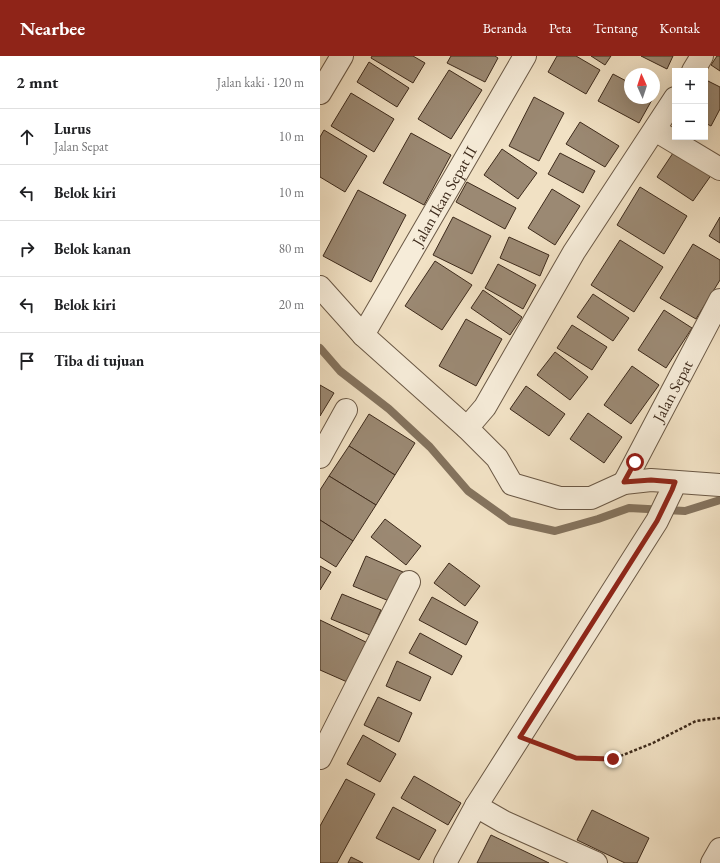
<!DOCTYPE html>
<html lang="id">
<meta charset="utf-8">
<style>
:root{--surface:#fff;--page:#f6f6f6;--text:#202124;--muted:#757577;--line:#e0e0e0;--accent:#8f2418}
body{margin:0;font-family:"EB Garamond",serif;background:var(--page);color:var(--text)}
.controls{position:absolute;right:12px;top:12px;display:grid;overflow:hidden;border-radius:0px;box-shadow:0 4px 16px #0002}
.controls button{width:36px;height:36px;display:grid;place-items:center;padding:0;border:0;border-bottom:1px solid var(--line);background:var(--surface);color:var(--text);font:20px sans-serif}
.compass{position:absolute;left:304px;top:12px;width:36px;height:36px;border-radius:50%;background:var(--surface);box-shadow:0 4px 16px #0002;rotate:357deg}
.stop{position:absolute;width:12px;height:12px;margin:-9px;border:3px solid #8f2418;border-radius:50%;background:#fff}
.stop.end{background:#8f2418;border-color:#fff;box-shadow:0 1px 4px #0008}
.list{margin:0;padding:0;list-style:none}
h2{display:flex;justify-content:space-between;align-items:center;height:52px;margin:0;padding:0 16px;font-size:17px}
h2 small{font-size:13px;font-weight:400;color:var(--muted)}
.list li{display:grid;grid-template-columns:26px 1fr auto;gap:12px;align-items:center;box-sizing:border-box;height:56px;padding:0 16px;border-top:1px solid var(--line)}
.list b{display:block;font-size:15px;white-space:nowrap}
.list p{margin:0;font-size:13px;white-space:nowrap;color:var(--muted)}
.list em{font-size:13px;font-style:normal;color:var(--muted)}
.icon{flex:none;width:22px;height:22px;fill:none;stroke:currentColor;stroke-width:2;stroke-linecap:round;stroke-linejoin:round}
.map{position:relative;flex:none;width:400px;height:807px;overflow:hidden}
header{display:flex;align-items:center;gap:24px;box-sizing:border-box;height:56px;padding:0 20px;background:var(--accent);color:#fff}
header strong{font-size:19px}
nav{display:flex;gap:22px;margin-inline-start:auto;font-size:14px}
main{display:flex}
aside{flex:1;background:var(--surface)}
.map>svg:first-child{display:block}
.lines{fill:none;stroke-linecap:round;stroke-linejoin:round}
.stream{stroke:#84735e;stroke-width:8}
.building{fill:#9b8973;stroke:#3d2a1b}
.street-casing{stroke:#6a5845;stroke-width:24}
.path{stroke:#3d2a1b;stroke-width:2.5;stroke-dasharray:3 2;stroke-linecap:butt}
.street{stroke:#f6ecd9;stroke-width:22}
.route{stroke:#8f2418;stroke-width:5}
.labels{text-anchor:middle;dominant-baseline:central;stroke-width:3.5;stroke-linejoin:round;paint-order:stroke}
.street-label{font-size:16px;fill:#3d2a1b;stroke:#f6ecd9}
</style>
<header>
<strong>Nearbee</strong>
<nav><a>Beranda</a><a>Peta</a><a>Tentang</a><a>Kontak</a></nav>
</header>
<main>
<aside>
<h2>2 mnt<small>Jalan kaki · 120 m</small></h2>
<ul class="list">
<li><svg class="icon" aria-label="ahead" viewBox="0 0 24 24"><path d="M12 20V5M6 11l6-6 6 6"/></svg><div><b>Lurus</b><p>Jalan Sepat</p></div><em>10 m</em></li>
<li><svg class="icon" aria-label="left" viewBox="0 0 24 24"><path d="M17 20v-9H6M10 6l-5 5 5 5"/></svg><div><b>Belok kiri</b></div><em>10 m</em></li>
<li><svg class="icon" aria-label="right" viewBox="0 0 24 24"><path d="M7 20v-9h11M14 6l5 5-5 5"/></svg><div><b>Belok kanan</b></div><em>80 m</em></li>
<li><svg class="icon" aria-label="left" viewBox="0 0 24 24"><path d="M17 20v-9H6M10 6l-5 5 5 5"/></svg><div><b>Belok kiri</b></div><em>20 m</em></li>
<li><svg class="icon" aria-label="arrive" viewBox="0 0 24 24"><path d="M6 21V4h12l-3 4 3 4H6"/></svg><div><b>Tiba di tujuan</b></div></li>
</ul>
</aside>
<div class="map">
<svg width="400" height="807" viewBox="0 0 400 807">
<rect width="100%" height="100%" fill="#f1e1c4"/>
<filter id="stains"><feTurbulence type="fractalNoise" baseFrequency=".005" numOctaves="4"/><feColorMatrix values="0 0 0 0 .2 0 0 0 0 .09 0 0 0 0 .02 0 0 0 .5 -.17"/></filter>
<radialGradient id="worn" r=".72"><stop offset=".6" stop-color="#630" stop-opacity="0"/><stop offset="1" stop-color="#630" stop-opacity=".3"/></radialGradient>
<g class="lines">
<polyline class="stream" points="0,292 20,315 69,353 110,391 148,435 190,465 235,475 278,463 309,452 365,455 400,444"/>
</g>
<g class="building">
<polygon points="52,0 93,0 105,7 93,27 51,2"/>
<polygon points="131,0 175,0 178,2 165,26 127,7"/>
<polygon points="237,0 256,0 280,14 266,38 228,16"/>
<polygon points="271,0 291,0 285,9"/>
<polygon points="321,0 353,0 347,13"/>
<polygon points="397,0 400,0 400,15 391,9"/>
<polygon points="49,6 89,32 77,51 37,26"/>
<polygon points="129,14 162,34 131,83 98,63"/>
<polygon points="293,18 310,27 310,42 333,42 319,67 278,45"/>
<polygon points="386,24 400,31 400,53 391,70 385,67 385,26"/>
<polygon points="31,37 74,63 54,96 11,70"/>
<polygon points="214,41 244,57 219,105 189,90"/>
<polygon points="260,66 299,90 285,111 246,88"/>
<polygon points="4,74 47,100 25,136 0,121 0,81"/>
<polygon points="91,77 131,99 104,149 63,127"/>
<polygon points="182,93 217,117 198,143 164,119"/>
<polygon points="355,94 392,118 373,145 337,121"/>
<polygon points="240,97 275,115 263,137 228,118"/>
<polygon points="147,126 196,152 185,173 136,146"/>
<polygon points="320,131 367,160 344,198 297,169"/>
<polygon points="232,133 260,150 235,189 208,172"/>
<polygon points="38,134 86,159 51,226 3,200"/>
<polygon points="133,161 171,180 152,218 113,199"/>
<polygon points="400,161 400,187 389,180"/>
<polygon points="189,181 229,199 220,220 180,202"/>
<polygon points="300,184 343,211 314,256 271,229"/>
<polygon points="373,188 400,204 400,224 376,263 340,242"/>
<polygon points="115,205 152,229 122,274 85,250"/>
<polygon points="178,208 216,229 203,253 165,232"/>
<polygon points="163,234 202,261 190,279 151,252"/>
<polygon points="273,238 309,262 293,285 257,261"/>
<polygon points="344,254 372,272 346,312 318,294"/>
<polygon points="146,263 182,283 156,330 119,310"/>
<polygon points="252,269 287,291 272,314 237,292"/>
<polygon points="235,296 268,321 250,344 217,319"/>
<polygon points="312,310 339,329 311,368 284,349"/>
<polygon points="0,329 14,337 0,360"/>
<polygon points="206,330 245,358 229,380 190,353"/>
<polygon points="268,357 302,381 284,407 250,383"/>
<polygon points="49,358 95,387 75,419 29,390"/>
<polygon points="29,390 75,419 56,449 9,420"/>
<polygon points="9,420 56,449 33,485 0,464 0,434"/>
<polygon points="65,463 101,490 86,509 51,481"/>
<polygon points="0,464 33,485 16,511 0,501"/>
<polygon points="46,500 83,516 69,545 33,530"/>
<polygon points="129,507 160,530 145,550 114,527"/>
<polygon points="0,510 11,516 0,534"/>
<polygon points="22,538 61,554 50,579 11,563"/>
<polygon points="112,541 158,566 146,589 99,564"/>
<polygon points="0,564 52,589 34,629 0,614"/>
<polygon points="100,577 142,600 132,619 89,597"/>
<polygon points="77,605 111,621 100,645 66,630"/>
<polygon points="58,641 92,657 79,686 44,669"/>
<polygon points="43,679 76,698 60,726 27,708"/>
<polygon points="94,720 141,747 128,769 81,742"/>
<polygon points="26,723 55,738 17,807 0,807 0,770"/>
<polygon points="73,751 116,774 99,804 56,782"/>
<polygon points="272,754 329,782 317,807 305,807 257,784"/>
<polygon points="171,779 229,807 157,807"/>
<polygon points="31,801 43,807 28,807"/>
</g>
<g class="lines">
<g class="street-casing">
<g id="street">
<polyline points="373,15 382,0"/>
<polyline points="0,37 22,0"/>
<polyline points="335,74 400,113"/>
<polyline points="0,231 43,279 147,372 177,402 192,428 240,442 271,442 304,427 331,424 400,429"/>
<path id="s1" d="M 43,279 L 205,0"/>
<polyline points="147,372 165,351 254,196 355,42"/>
<polyline points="0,401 26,354"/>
<path id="s2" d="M 304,427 L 400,244"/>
<polyline points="0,702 89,526"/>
<polyline points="156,750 184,766 276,807"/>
<polyline points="125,807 156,750 337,465 352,434 355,426"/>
<polyline points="392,807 400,793"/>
</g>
</g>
<polyline class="path" points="223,690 256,702 293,703 333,687 376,665 400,662"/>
<use href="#street" class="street"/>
</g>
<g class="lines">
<polyline class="route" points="293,703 256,702 200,681 337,465 352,434 355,426 331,424 304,426 315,406"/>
</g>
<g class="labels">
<g class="street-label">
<text stroke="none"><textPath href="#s1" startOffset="161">Jalan Ikan Sepat II</textPath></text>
<text stroke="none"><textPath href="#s2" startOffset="104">Jalan Sepat</textPath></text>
</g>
</g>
<rect width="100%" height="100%" filter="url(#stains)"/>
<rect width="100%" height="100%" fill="url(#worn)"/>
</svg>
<div class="controls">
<button>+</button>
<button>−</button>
</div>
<svg class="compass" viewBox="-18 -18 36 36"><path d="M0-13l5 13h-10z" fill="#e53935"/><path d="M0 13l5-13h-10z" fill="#757577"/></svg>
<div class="stop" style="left:315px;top:406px"></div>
<div class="stop end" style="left:293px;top:703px"></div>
</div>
</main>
